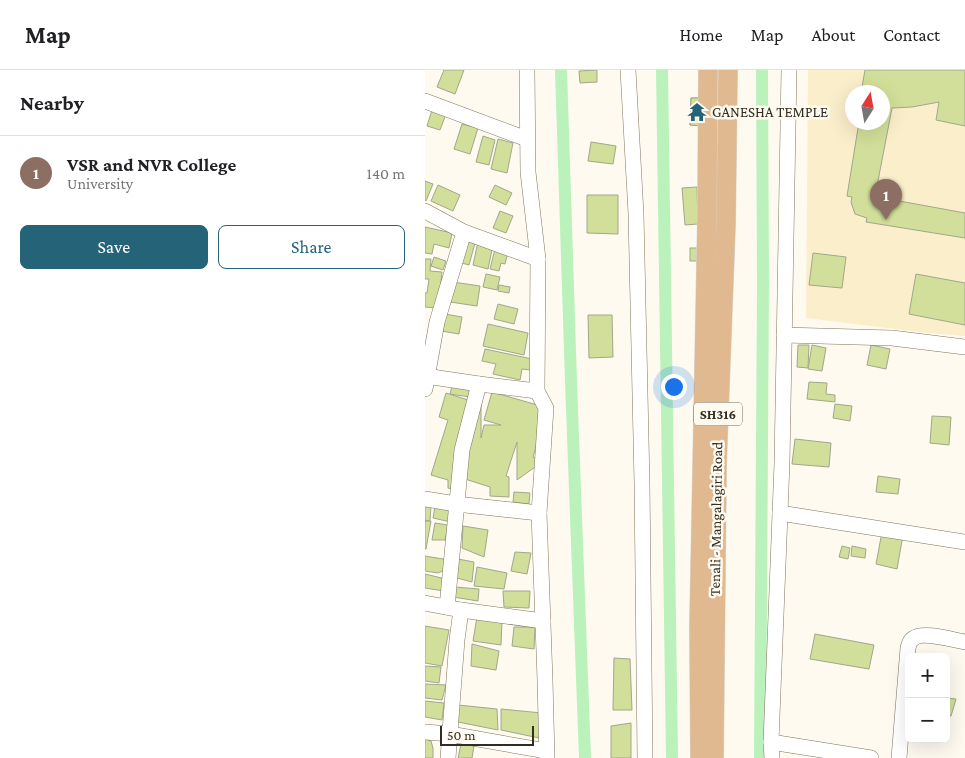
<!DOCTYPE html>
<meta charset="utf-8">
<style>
:root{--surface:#fff;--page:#f6f6f6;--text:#202124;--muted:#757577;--line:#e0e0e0;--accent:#256379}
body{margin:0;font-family:"Crimson Pro",serif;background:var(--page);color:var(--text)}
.controls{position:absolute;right:15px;bottom:15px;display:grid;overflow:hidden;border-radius:8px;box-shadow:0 5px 20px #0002}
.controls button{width:45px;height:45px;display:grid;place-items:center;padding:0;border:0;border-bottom:1px solid var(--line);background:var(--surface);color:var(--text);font:25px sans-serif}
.compass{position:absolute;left:420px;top:15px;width:45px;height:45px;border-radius:50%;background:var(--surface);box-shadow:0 5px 20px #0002;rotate:11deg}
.scale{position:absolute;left:15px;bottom:12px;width:94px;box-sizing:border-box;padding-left:5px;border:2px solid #312d22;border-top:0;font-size:14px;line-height:18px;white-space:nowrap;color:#312d22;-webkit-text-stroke:4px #fefaef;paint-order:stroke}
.you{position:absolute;left:248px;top:316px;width:18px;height:18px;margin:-12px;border:4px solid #fff;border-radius:50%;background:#1a73e8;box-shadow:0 0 0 8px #1a73e833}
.badge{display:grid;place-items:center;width:32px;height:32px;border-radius:50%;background:var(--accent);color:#fff;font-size:16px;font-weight:700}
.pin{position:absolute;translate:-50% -41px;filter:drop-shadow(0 1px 2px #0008)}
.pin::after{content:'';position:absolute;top:26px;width:18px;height:15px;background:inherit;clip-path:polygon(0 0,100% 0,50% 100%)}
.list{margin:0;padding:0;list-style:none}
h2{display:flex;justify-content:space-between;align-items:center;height:65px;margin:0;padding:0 20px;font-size:21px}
h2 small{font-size:16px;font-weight:400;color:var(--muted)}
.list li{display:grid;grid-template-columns:32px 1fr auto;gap:15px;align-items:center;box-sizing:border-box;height:75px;padding:0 20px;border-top:1px solid var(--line)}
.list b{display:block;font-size:19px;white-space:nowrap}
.list p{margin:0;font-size:16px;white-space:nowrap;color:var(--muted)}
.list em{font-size:16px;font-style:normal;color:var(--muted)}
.actions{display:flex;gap:10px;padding:15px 20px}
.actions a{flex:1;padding:11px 0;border:1px solid var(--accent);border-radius:8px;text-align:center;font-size:18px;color:var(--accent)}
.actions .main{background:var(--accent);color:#fff}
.map{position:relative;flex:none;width:540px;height:688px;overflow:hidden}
header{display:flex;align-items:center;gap:30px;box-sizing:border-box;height:70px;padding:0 25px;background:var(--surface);border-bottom:1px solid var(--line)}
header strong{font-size:24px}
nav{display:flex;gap:28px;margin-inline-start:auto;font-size:18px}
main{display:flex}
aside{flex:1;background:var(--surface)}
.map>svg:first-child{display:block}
.built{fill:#fbeecb;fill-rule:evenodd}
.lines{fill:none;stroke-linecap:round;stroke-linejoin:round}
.canal{stroke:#bbf2bc;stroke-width:12}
.building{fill:#d1df9a;stroke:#a1a78c}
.minor-casing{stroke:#7f765d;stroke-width:16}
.major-casing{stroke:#dad9d7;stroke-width:20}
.minor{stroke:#fff;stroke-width:15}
.major{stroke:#e1b991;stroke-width:19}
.labels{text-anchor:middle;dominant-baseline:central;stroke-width:5;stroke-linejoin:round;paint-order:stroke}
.shield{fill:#fefaef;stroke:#6e6a60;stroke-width:1}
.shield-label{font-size:14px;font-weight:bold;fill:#312d22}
.poi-label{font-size:15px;fill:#312d22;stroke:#fefaef;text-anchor:start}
.street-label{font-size:15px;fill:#312d22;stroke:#fefaef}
</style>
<header>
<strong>Map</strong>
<nav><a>Home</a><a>Map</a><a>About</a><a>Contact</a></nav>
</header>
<main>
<aside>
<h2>Nearby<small></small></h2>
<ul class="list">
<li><span class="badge" style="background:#8d6e63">1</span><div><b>VSR and NVR College</b><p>University</p></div><em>140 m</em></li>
</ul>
<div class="actions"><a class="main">Save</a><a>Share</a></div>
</aside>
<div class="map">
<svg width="540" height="688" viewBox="0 0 540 688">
<rect width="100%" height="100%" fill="#fefaef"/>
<path class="built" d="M 383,0 L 540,0 L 540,266 L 502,263 L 381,248 ZM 428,22 L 458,22 L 458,52 L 428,52 Z"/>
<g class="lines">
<g class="canal">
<polyline points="136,0 146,312 160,688"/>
<polyline points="237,0 247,688"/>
<polyline points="335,688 338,215 337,0"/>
</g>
</g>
<g class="building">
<polygon points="19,0 39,0 30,24 12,17"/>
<polygon points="172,0 172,12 155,13 154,1"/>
<polygon points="440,0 540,0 540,56 511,50 514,32 487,37 467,38 452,116 456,120 458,128 540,143 540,168 441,152 442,148 430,144 426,132 427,127 422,126 434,52 458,52 458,22 433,22 433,21 437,21 439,18 437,17"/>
<polygon points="266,28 280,28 279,56 265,55"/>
<polygon points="266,28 280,28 279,56 265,55"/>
<polygon points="7,40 21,44 15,60 2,56"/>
<polygon points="37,54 53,58 45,84 29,79"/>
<polygon points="58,66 70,70 64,95 51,92"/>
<polygon points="73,69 88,73 82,103 66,99"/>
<polygon points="166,72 191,76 188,94 163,91"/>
<polygon points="0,111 8,114 1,131 0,130"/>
<polygon points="13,115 35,125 28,141 6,131"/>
<polygon points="70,115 87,123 81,135 64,127"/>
<polygon points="272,117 273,154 260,155 257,118"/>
<polygon points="162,125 193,125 193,164 162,163"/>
<polygon points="75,141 88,146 81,163 68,158"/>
<polygon points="0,157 27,163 24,178 9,174 7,184 0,183"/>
<polygon points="38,170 50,173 44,195 33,192"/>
<polygon points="53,172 68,175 63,199 48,195"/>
<rect x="265" y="178" width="10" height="13"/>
<polygon points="70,179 83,182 80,194 76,193 74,201 65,199"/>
<polygon points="388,183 421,187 417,218 384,215"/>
<polygon points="9,187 21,191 18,200 6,196"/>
<polygon points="0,189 6,189 5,201 17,202 13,238 0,237 0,223 2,223 4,209 0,209"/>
<polygon points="61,204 75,207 72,220 58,217"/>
<polygon points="491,204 540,213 540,255 484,244"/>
<polygon points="28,212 55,216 52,236 25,232"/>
<polygon points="74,215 85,217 84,223 73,221"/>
<polygon points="73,234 93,239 89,254 69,249"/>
<polygon points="20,244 37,247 34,264 16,261"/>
<polygon points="163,245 187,245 188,287 164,288"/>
<polygon points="63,254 103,263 99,285 58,276"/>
<polygon points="373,275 384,275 383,298 372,297"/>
<polygon points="387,275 401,278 397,301 383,299"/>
<polygon points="446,275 465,279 461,299 442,295"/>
<polygon points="60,279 107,289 105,300 97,299 95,310 68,304 71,294 57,291"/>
<polygon points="28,312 47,315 45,327 25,324"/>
<polygon points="384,312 402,313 401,324 410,325 410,332 382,329"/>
<polygon points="67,322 116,336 116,359 108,387 114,389 110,397 92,410 92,372 81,406 84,407 84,427 65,426 65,417 40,409 37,422 23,418 23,410 6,405 23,350 14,347 21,323 56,334 56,368 59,355 76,355 59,350"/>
<polygon points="410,334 427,336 425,351 408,348"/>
<polygon points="507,346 526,347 524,375 505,373"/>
<polygon points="370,369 406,373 404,397 367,394"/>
<polygon points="453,406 475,409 473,424 451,422"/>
<polygon points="89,422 105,423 104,434 88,432"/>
<polygon points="0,434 6,436 5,451 0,450"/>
<polygon points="10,436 27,440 26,452 8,448"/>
<polygon points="0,451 6,451 1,479 0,479"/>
<polygon points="10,453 23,455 20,470 7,470"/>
<polygon points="38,456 63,460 59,487 37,478"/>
<polygon points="457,462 478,465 472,499 451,494"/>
<polygon points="417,476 425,478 423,489 414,487"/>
<polygon points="427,476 441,479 440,488 426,486"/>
<polygon points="90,482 106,483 102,504 86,501"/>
<polygon points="0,486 24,490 22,499 13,503 0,501"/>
<polygon points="33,489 49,492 47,512 32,508"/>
<polygon points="52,497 82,503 79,519 49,516"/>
<polygon points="0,504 21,509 19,521 0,518"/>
<polygon points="30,517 54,519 53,531 28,527"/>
<polygon points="78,521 105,521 104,538 79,537"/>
<polygon points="52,547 77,551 76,575 48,571"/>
<polygon points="0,556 24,560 17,596 0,593"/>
<polygon points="89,557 110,557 109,579 87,576"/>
<polygon points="390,564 449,575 444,599 385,589"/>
<polygon points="47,574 74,581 71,600 46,596"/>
<polygon points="189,588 205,589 207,640 188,640"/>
<polygon points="0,596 16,597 14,613 0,611"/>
<polygon points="0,614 21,615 17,630 0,628"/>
<polygon points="521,628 531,629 526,646 521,645"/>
<polygon points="0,631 19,633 17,650 0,647"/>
<polygon points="33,635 72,639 73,660 33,652"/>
<polygon points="76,639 117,643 114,668 76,660"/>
<polygon points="206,653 206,688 186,688 186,656"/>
<polygon points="0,669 6,671 8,678 8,688 0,688"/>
<polygon points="36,674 49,676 47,688 33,688"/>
</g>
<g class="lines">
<g class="minor-casing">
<g id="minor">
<polyline points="102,0 103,102 113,189 112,321 121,338 114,443 120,610 122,688"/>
<polyline points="203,0 211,144 217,413 220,688"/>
<polyline points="0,31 102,69"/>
<polyline points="0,141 39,162 113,189"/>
<polyline points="359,265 467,268 540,277"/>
<polyline points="0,306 54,314 112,321"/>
<polyline points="0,319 12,252 39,162"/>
<polyline points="0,429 31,434 114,443"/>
<polyline points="355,443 540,472"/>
<polyline points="0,533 36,540 118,551"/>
<polyline points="22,537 37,380 54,314"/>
<polyline points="0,662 25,664 121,681"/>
<polyline points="346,672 446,688"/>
<polyline points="23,688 32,570 36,540"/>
<polyline points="347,688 346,672 357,393 364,0"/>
<path d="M 474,688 L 483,578 C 484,574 485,570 489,568 C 498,561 528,570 540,572"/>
</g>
</g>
<g class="major-casing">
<g id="major">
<polyline points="275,688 274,557 282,147 283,0"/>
<polyline points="289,688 292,394 301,154 303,0"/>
</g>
</g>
<use href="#minor" class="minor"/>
<use href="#major" class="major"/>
</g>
<defs>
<g id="temple-bare" transform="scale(1.5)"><path d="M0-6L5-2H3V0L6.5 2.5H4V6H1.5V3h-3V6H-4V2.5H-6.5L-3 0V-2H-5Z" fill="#256379" stroke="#fefaef" stroke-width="2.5" paint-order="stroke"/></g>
</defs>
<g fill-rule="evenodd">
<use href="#temple-bare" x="272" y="42"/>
</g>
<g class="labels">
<rect class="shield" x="269" y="332.5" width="48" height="23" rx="4"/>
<g class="shield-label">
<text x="293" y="344">SH316</text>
</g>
<g class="poi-label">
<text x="287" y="42">GANESHA TEMPLE</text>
</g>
<g class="street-label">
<text transform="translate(291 449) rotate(-89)">Tenali - Mangalagiri Road</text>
</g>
</g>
</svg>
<div class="controls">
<button>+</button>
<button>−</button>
</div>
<svg class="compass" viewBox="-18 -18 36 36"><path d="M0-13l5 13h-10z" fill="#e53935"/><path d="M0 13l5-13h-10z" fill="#757577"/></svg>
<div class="scale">50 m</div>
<div class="you"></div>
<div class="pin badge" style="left:461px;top:150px;background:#8d6e63">1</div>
</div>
</main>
